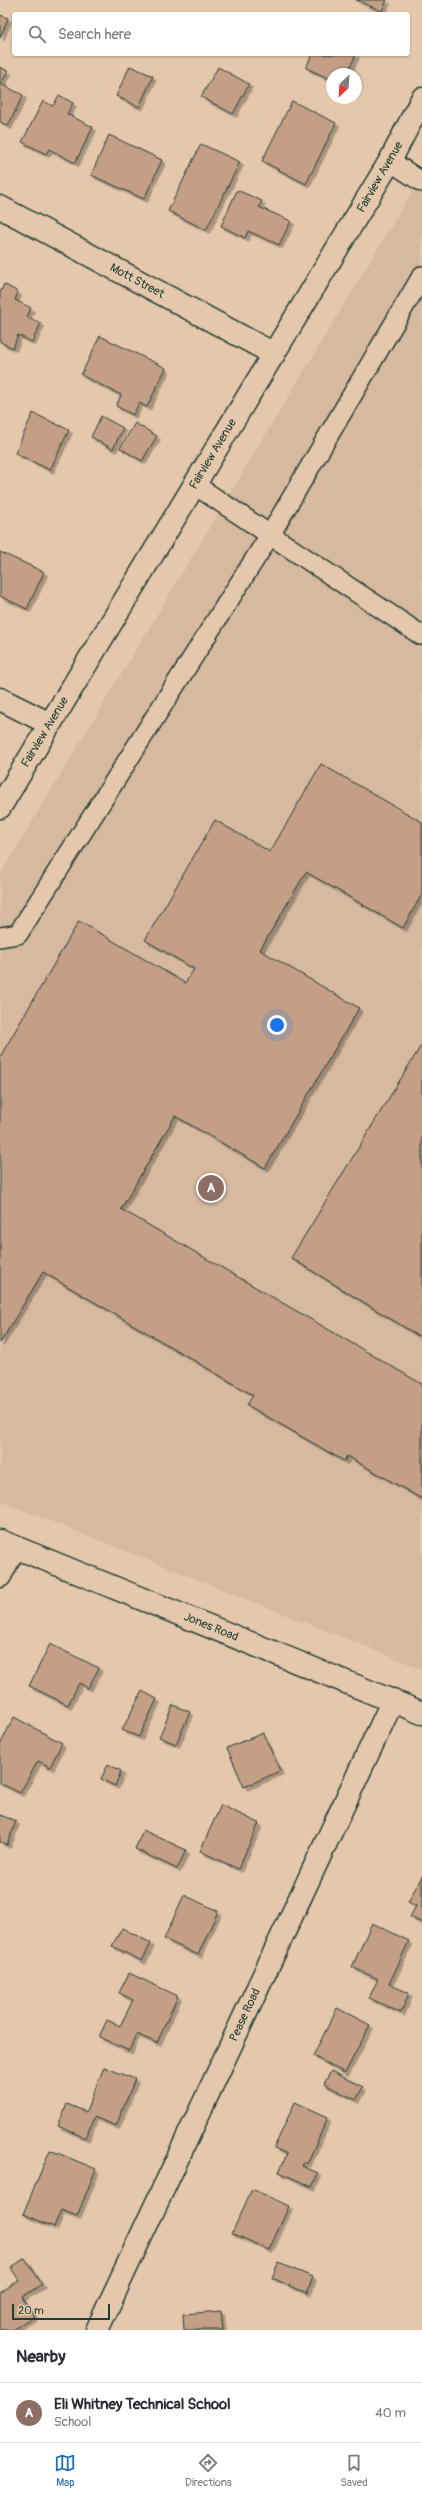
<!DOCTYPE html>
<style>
:root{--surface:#fff;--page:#f2f2f3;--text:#2b2b33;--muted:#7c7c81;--line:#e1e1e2;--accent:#1f6fb2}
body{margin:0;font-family:Pangolin,sans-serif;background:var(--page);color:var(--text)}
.compass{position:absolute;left:326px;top:68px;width:36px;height:36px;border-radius:50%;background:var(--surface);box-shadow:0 1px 3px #0004;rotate:205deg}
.scale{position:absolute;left:12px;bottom:10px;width:98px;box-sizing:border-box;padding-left:4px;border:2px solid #1f3d34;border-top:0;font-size:11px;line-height:14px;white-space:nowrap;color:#1f3d34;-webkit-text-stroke:3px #e5c8ac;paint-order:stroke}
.you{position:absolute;left:277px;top:1025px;width:14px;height:14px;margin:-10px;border:3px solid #fff;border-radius:50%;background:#1a73e8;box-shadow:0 0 0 6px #1a73e833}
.badge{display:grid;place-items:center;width:26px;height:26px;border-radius:50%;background:var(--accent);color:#fff;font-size:13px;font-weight:700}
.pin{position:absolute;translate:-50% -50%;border:2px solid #fff;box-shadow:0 1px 4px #0006}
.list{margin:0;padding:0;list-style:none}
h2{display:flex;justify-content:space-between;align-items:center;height:52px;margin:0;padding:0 16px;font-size:17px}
h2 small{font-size:13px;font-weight:400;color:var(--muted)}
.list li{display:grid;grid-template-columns:26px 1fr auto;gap:12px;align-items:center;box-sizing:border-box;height:60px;padding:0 16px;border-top:1px solid var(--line)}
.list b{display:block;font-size:15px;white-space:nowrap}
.list p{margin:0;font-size:13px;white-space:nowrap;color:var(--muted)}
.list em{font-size:13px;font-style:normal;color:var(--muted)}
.icon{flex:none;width:22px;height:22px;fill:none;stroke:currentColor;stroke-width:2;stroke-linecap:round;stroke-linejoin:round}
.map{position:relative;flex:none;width:422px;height:2330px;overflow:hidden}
.search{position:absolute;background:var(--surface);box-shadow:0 1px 3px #0004;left:12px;right:12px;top:12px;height:44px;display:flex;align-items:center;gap:10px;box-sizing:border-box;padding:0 14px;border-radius:4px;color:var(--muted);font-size:15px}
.sheet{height:112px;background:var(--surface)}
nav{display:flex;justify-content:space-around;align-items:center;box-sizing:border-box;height:56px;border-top:1px solid var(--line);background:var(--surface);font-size:11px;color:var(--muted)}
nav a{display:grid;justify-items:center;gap:2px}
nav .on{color:var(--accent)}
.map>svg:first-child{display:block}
.built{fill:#d7b99f}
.building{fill:#c49f86;stroke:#1f3d34;filter:url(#shadow)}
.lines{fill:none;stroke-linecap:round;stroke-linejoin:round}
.lane-casing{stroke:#1f3d34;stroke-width:22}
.street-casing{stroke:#1f3d34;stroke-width:25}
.secondary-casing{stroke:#1f3d34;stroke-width:25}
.lane{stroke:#e5c8ac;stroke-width:19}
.street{stroke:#e5c8ac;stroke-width:22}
.secondary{stroke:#e5c8ac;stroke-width:22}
.labels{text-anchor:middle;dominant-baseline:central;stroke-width:3;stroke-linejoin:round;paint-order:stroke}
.street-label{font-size:12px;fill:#1f3d34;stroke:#e5c8ac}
</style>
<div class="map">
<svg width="422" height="2330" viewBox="0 0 422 2330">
<defs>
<filter id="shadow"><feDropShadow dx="3.5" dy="3.5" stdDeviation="0" flood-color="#0004"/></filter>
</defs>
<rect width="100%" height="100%" fill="#e5c8ac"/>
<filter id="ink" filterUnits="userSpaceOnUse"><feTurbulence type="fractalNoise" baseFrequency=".025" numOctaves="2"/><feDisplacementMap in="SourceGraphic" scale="8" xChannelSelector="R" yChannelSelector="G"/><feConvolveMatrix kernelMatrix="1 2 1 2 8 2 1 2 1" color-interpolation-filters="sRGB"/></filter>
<g filter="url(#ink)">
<polygon class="built" points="422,175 422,1669 0,1501 0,875"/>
<g class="building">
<polygon points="356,0 387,0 382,11"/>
<polygon points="0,15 8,18 0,38"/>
<polygon points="312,54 356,54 347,74 332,74 332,80 306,68"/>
<polygon points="130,66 153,76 139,107 116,96"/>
<polygon points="0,67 8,71 1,84 23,95 8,126 0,122"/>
<polygon points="218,67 249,84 233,114 201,97"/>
<polygon points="59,95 73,103 67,114 93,127 75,163 49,149 46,154 22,142 43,101 53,106"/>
<polygon points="292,101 336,123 306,184 262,161"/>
<polygon points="109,135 162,160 144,199 91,175"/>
<polygon points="201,144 240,162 206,230 168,211"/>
<polygon points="237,190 262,201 259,207 291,221 279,245 248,231 245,238 221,226"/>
<polygon points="4,284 18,292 15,300 31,308 27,317 41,323 32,342 18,335 13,348 0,342 0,293"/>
<polygon points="100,336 166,368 147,407 139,403 133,415 116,406 121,395 81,375"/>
<polygon points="33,413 69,430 50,470 15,453"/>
<polygon points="101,416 123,428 113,449 91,437"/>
<polygon points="135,423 157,436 142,461 120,448"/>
<polygon points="0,552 44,572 27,609 0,596"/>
<polygon points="321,764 422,822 422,894 403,928 306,872 260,950 359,1008 265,1168 175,1116 121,1209 422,1384 422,1499 347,1456 344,1461 247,1405 253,1395 43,1272 0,1343 0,1057 79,921 185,983 194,969 145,940 215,820 270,852"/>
<polygon points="422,1044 422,1338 291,1258"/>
<polygon points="50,1644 99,1668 88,1688 79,1683 68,1705 29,1686"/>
<polygon points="142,1691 157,1699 139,1737 122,1730"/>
<polygon points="173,1705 190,1712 176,1744 159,1737"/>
<polygon points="14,1717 62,1743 50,1767 38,1761 20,1793 0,1783 0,1745"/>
<polygon points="263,1733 280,1771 244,1787 227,1748"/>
<polygon points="108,1764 121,1771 115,1786 101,1779"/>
<polygon points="221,1805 259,1823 238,1869 200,1851"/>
<polygon points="0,1815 16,1821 7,1845 0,1842"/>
<polygon points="143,1830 186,1850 177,1869 135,1849"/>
<polygon points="422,1876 422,1923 410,1917 416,1906 408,1902"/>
<polygon points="184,1895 218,1911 198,1955 164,1939"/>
<polygon points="372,1923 409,1941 389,1984 409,1993 401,2013 369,1998 378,1979 352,1967"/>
<polygon points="122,1928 151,1943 142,1961 112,1946"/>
<polygon points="129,1973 178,1996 157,2043 136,2034 129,2051 99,2037 107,2020 120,2026 133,2000 119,1993"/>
<polygon points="337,2008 370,2025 345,2073 313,2056"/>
<polygon points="104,2067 135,2079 116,2126 94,2117 86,2138 58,2126 67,2104 86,2112"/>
<polygon points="331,2071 363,2087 356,2100 324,2084"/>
<polygon points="295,2102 328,2117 307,2164 304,2162 302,2166 318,2173 312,2187 279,2172 287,2154 274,2148"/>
<polygon points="50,2150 96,2169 77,2216 61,2210 54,2227 23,2214"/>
<polygon points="252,2189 289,2206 269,2250 232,2233"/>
<polygon points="25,2258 42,2284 22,2297 34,2316 12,2330 0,2330 0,2293 19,2280 11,2268"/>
<polygon points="278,2263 313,2277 307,2293 272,2278"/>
<polygon points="221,2311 223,2330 184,2330 183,2314"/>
</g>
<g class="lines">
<g class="lane-casing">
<g id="lane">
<polyline points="390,161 422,182"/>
<polyline points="195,485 421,635 422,633"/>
<polyline points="0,937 18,934 270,535 422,276"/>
</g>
</g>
<g class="street-casing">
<g id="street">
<polyline points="0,207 274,354"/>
<polyline points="0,699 50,724"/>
<polyline points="0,1541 422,1713"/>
<polyline points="0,1576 15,1547"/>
<polyline points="97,2330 393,1700"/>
</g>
</g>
<g class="secondary-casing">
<polyline id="secondary" points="0,807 390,161 422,99"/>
</g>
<use href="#lane" class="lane"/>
<use href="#street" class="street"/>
<use href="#secondary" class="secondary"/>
</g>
</g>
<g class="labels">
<g class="street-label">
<text transform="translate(380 177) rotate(-60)">Fairview Avenue</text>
<text transform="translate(137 281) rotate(28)">Mott Street</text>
<text transform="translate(213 454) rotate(-59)">Fairview Avenue</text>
<text transform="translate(45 732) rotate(-59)">Fairview Avenue</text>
<text transform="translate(211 1627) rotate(22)">Jones Road</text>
<text transform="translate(245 2015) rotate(-65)">Pease Road</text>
</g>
</g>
</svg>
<svg class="compass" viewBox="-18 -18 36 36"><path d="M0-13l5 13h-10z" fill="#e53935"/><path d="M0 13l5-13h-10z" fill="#7c7c81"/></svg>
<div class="scale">20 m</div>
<div class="you"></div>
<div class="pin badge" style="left:211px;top:1188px;background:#8d6e63">A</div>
<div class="search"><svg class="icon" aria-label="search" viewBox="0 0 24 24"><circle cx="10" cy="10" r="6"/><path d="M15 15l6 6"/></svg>Search here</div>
</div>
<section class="sheet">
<h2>Nearby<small></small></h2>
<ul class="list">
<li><span class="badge" style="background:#8d6e63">A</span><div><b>Eli Whitney Technical School</b><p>School</p></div><em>40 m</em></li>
</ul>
</section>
<nav>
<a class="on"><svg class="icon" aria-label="map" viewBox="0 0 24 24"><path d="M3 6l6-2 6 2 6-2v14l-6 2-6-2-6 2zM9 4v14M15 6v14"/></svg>Map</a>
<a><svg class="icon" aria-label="directions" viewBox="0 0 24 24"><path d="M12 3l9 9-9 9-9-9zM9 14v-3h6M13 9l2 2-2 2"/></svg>Directions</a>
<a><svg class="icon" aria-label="saved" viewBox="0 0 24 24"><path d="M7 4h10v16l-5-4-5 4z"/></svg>Saved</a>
</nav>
